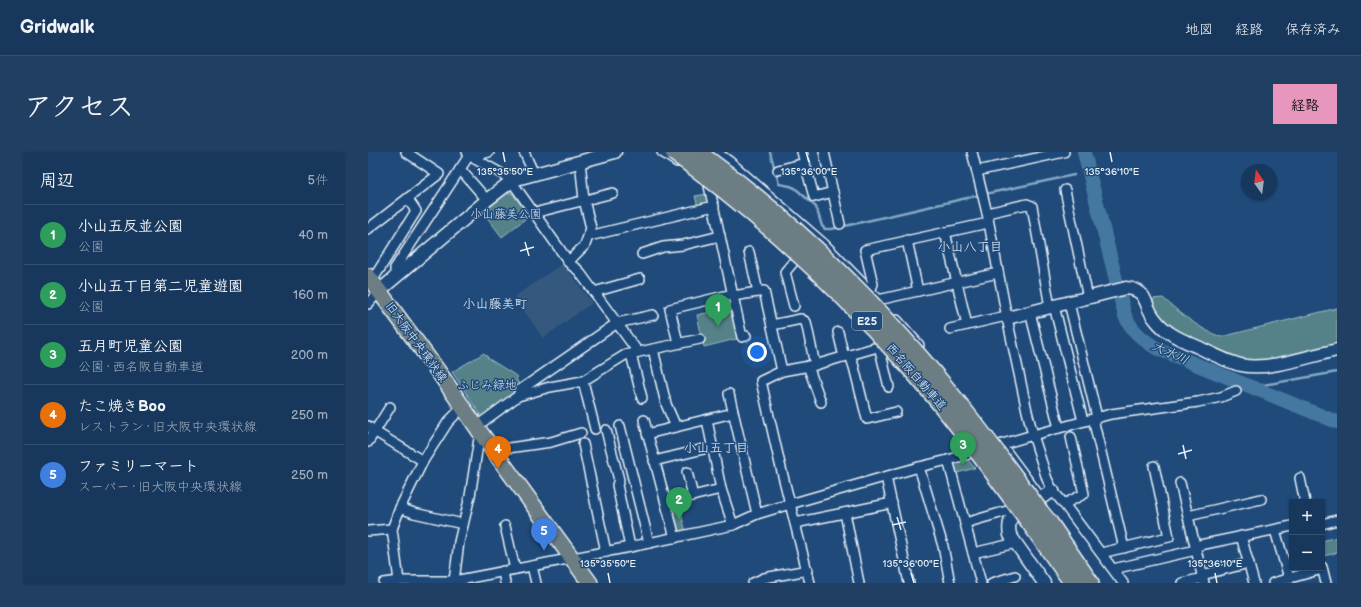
<!DOCTYPE html>
<html lang="ja">
<meta charset="utf-8">
<style>
:root{--surface:#17385c;--page:#203f62;--text:#f1f3f6;--muted:#9eacbb;--line:#365272;--accent:#e797bd}
body{margin:0;font-family:"Balsamiq Sans","Klee One",sans-serif;background:var(--page);color:var(--text)}
.controls{position:absolute;right:12px;bottom:12px;display:grid;overflow:hidden;border-radius:0px;box-shadow:0 1px 3px #0004}
.controls button{width:36px;height:36px;display:grid;place-items:center;padding:0;border:0;border-bottom:1px solid var(--line);background:var(--surface);color:var(--text);font:20px sans-serif}
.compass{position:absolute;left:873px;top:12px;width:36px;height:36px;border-radius:50%;background:var(--surface);box-shadow:0 1px 3px #0004;rotate:346deg}
.you{position:absolute;left:389px;top:200px;width:14px;height:14px;margin:-10px;border:3px solid #fff;border-radius:50%;background:#1a73e8;box-shadow:0 0 0 6px #1a73e833}
.badge{display:grid;place-items:center;width:26px;height:26px;border-radius:50%;background:var(--accent);color:#fff;font-size:13px;font-weight:700}
.pin{position:absolute;translate:-50% -33px;filter:drop-shadow(0 1px 2px #0008)}
.pin::after{content:'';position:absolute;top:21px;width:14px;height:12px;background:inherit;clip-path:polygon(0 0,100% 0,50% 100%)}
.list{margin:0;padding:0;list-style:none}
h2{display:flex;justify-content:space-between;align-items:center;height:52px;margin:0;padding:0 16px;font-size:17px}
h2 small{font-size:13px;font-weight:400;color:var(--muted)}
.list li{display:grid;grid-template-columns:26px 1fr auto;gap:12px;align-items:center;box-sizing:border-box;height:60px;padding:0 16px;border-top:1px solid var(--line)}
.list b{display:block;font-size:15px;white-space:nowrap}
.list p{margin:0;font-size:13px;white-space:nowrap;color:var(--muted)}
.list em{font-size:13px;font-style:normal;color:var(--muted)}
.map{position:relative;flex:none;width:969px;height:431px;overflow:hidden;border-radius:0px}
header{display:flex;align-items:center;gap:24px;box-sizing:border-box;height:56px;padding:0 20px;background:var(--surface);border-bottom:1px solid var(--line)}
header strong{font-size:19px}
nav{display:flex;gap:22px;margin-inline-start:auto;font-size:14px}
.intro{display:flex;align-items:center;justify-content:space-between;box-sizing:border-box;height:96px;padding:0 24px}
h1{margin:0;font-size:28px}
.button{padding:10px 18px;border-radius:0px;background:var(--accent);color:#111;font-size:14px;font-weight:700}
main{display:flex;gap:24px;padding:0 24px}
aside{flex:1;background:var(--surface);border-radius:0px;box-shadow:0 1px 3px #0004}
.map>svg:first-child{display:block}
.built{fill:#34587e}
.green{fill:#558188;stroke:#9eb9c0}
.lines{fill:none;stroke-linecap:round;stroke-linejoin:round}
.stream{stroke:#86a8c4;stroke-width:2.5}
.river{stroke:#4478a1;stroke-width:14}
.minor-casing{stroke:#e8f1f8;stroke-width:12}
.tertiary-casing{stroke:#e8f1f8;stroke-width:15}
.primary-casing{stroke:#e8f1f8;stroke-width:18}
.motorway-casing{stroke:#e8f1f8;stroke-width:20}
.minor{stroke:#1f4a7a;stroke-width:9}
.tertiary{stroke:#1f4a7a;stroke-width:12}
.primary{stroke:#6c7e84;stroke-width:15}
.motorway{stroke:#6c7e84;stroke-width:17}
.motorway-bridge-casing{stroke:#e8f1f8;stroke-width:20;stroke-linecap:butt}
.motorway-bridge{stroke:#6c7e84;stroke-width:17}
.ticks{fill:none;stroke:#e8f1f8;stroke-width:1.5}
.labels{text-anchor:middle;dominant-baseline:central;stroke-width:3;stroke-linejoin:round;paint-order:stroke}
.shield{fill:#1f4a7a;stroke:#acbfd2;stroke-width:1}
.shield-label{font-size:11px;font-weight:bold;fill:#e8f1f8}
.park-label{font-size:12px;fill:#d2e0e7;stroke:#1f4a7a}
.street-label{font-size:12px;fill:#e8f1f8;stroke:#1f4a7a}
.neighbourhood-label{font-size:13px;fill:#e8f1f8;stroke:#1f4a7a}
.water-label{font-size:13px;font-style:italic;fill:#cfdfeb;stroke:#1f4a7a}
.ticks-label{font-size:10px;text-anchor:middle;fill:#e8f1f8;stroke:#1f4a7a;stroke-width:3;stroke-linejoin:round;paint-order:stroke}
</style>
<header>
<strong>Gridwalk</strong>
<nav><a>地図</a><a>経路</a><a>保存済み</a></nav>
</header>
<div class="intro"><h1>アクセス</h1><a class="button">経路</a></div>
<main>
<aside>
<h2>周辺<small>5件</small></h2>
<ul class="list">
<li><span class="badge" style="background:#2e9e5b">1</span><div><b>小山五反並公園</b><p>公園</p></div><em>40 m</em></li>
<li><span class="badge" style="background:#2e9e5b">2</span><div><b>小山五丁目第二児童遊園</b><p>公園</p></div><em>160 m</em></li>
<li><span class="badge" style="background:#2e9e5b">3</span><div><b>五月町児童公園</b><p>公園 · 西名阪自動車道</p></div><em>200 m</em></li>
<li><span class="badge" style="background:#e8710a">4</span><div><b>たこ焼きBoo</b><p>レストラン · 旧大阪中央環状線</p></div><em>250 m</em></li>
<li><span class="badge" style="background:#3f7fe0">5</span><div><b>ファミリーマート</b><p>スーパー · 旧大阪中央環状線</p></div><em>250 m</em></li>
</ul>
</aside>
<div class="map">
<svg width="969" height="431" viewBox="0 0 969 431">
<rect width="100%" height="100%" fill="#1f4a7a"/>
<filter id="ink" filterUnits="userSpaceOnUse"><feTurbulence type="fractalNoise" baseFrequency=".025" numOctaves="2"/><feDisplacementMap in="SourceGraphic" scale="8" xChannelSelector="R" yChannelSelector="G"/><feConvolveMatrix kernelMatrix="1 2 1 2 8 2 1 2 1" color-interpolation-filters="sRGB"/></filter>
<g filter="url(#ink)">
<polygon class="built" points="195,111 224,151 175,186 146,145"/>
<g class="green">
<polygon points="140,41 144,41 161,64 134,85 115,60"/>
<polygon points="340,42 341,51 330,56 327,44"/>
<path d="M 795,146 C 812,161 831,177 853,185 L 969,156 L 969,192 L 894,210 L 881,210 L 816,185 L 795,170 L 784,147 Z"/>
<polygon points="365,155 372,186 336,195 329,163"/>
<polygon points="116,201 121,207 150,225 148,227 153,235 148,241 114,265 84,220"/>
<polygon points="597,306 599,307 607,316 589,321 586,309"/>
<polygon points="311,354 318,380 311,380 305,356"/>
<polygon points="969,385 969,401 955,404 954,389"/>
</g>
<g class="lines">
<g class="stream">
<polyline points="402,0 411,32 422,34 427,36 448,55 454,74 457,77 464,77 612,43"/>
<polyline points="617,42 706,23"/>
<polyline points="884,235 969,220"/>
</g>
<path class="river" d="M 716,0 L 757,164 C 765,180 773,186 788,196 L 969,270"/>
<g class="minor-casing">
<g id="minor">
<polyline points="99,0 107,7 145,28"/>
<polyline points="156,0 166,22"/>
<polyline points="294,0 309,10"/>
<polyline points="348,0 362,10 456,92 511,148"/>
<polyline points="434,0 446,45 465,40"/>
<polyline points="456,0 472,72"/>
<polyline points="604,0 619,61 639,166 659,259 665,283 679,327 685,339 696,352 755,431"/>
<polyline points="104,4 121,0"/>
<polyline points="92,17 119,48"/>
<polyline points="410,18 437,11"/>
<polyline points="609,19 696,0"/>
<polyline points="144,30 203,113 210,118 270,200"/>
<polyline points="341,34 374,185 378,184"/>
<polyline points="697,38 720,146"/>
<polyline points="166,61 245,41"/>
<polyline points="619,61 659,52 664,54 682,155"/>
<polyline points="0,77 71,22 38,0"/>
<polyline points="577,80 599,173"/>
<polyline points="221,84 346,54"/>
<polyline points="539,88 550,139"/>
<polyline points="381,100 390,140"/>
<polyline points="274,102 295,95 315,93 352,84"/>
<polyline points="200,110 217,93 223,76 216,48 212,9"/>
<polyline points="27,126 27,116 102,2"/>
<polyline points="4,129 48,59 40,47"/>
<polyline points="502,139 505,132 497,98 620,71"/>
<polyline points="226,140 272,127"/>
<polyline points="365,144 396,139 414,219"/>
<polyline points="510,148 630,121"/>
<polyline points="701,151 729,265"/>
<polyline points="0,152 11,139"/>
<polyline points="426,154 417,120 428,107"/>
<polyline points="686,154 715,269"/>
<polyline points="662,160 691,276"/>
<polyline points="529,168 551,193"/>
<polyline points="404,173 433,167 438,170 447,213"/>
<polyline points="582,177 638,164"/>
<polyline points="470,180 476,205"/>
<polyline points="310,191 302,157 365,142"/>
<polyline points="511,194 521,235"/>
<polyline points="285,197 298,252 308,275"/>
<polyline points="263,202 274,246"/>
<polyline points="482,203 486,215 499,267 528,260"/>
<polyline points="440,214 453,250"/>
<polyline points="361,242 389,362"/>
<polyline points="150,244 152,238 249,171 285,163"/>
<polyline points="725,267 756,396"/>
<polyline points="276,268 307,386"/>
<polyline points="339,268 353,337 365,373"/>
<polyline points="0,274 6,279 55,309"/>
<polyline points="109,274 150,244 182,235 215,229"/>
<polyline points="252,274 281,391"/>
<polyline points="227,277 215,229 257,203 332,187"/>
<polyline points="238,278 251,328 249,333 262,395"/>
<polyline points="279,282 365,261"/>
<polyline points="0,290 22,255"/>
<polyline points="215,292 238,400"/>
<polyline points="126,298 183,290 213,281"/>
<polyline points="638,299 673,346"/>
<polyline points="580,308 613,431"/>
<polyline points="286,309 344,295"/>
<polyline points="551,315 575,394 582,431"/>
<polyline points="319,320 325,344"/>
<polyline points="518,325 541,431"/>
<polyline points="932,326 937,350"/>
<polyline points="812,331 836,431"/>
<polyline points="316,346 353,337"/>
<polyline points="696,352 716,342 703,285"/>
<polyline points="32,356 46,361 95,372"/>
<polyline points="477,361 491,431"/>
<polyline points="820,364 893,347"/>
<polyline points="427,371 524,351"/>
<polyline points="597,371 646,357"/>
<polyline points="954,372 969,368"/>
<polyline points="137,374 147,417"/>
<polyline points="907,378 921,426"/>
<polyline points="0,379 24,377"/>
<polyline points="873,384 886,431"/>
<polyline points="827,394 924,374"/>
<polyline points="605,401 648,391"/>
<polyline points="733,401 801,385 786,314"/>
<polyline points="164,414 168,431"/>
<polyline points="954,415 958,431"/>
<polyline points="745,417 828,398"/>
<polyline points="135,419 137,431"/>
<polyline points="834,423 881,411"/>
<polyline points="31,429 24,377 32,356 55,309 80,270 95,255"/>
<polyline points="86,429 91,390 102,344 112,280"/>
<polyline points="16,431 31,429 86,429 262,395 365,373 389,362 422,352 551,315 580,308 665,283 743,262 830,250 853,245 868,239"/>
<polyline points="385,431 396,426 440,418"/>
<polyline points="442,431 412,312 393,229 414,219 447,213 513,194"/>
<polyline points="624,431 647,424"/>
<polyline points="814,431 835,426"/>
<polyline points="905,431 954,417"/>
</g>
</g>
<g class="tertiary-casing">
<g id="tertiary">
<polyline points="11,139 119,48 145,28 247,0"/>
<path d="M 639,166 L 758,136 C 781,138 775,153 787,167 C 798,182 814,188 830,195 C 843,201 859,210 873,213 C 901,219 941,204 969,198"/>
<path d="M 676,431 L 642,383 C 640,374 641,367 648,360 L 685,339"/>
</g>
</g>
<g class="primary-casing">
<polyline id="primary" points="0,124 72,222 112,280 222,431"/>
</g>
<g class="motorway-casing">
<g id="motorway">
<polyline points="672,360 681,371 722,431"/>
<polyline points="661,369 705,431"/>
</g>
</g>
<use href="#minor" class="minor"/>
<use href="#tertiary" class="tertiary"/>
<use href="#primary" class="primary"/>
<use href="#motorway" class="motorway"/>
<g class="motorway-bridge-casing">
<g id="motorway-bridge">
<path d="M 306,0 C 391,60 467,132 536,209 C 582,259 621,315 661,369"/>
<path d="M 329,0 C 437,77 530,173 611,278 C 632,305 652,333 672,360"/>
</g>
</g>
<use href="#motorway-bridge" class="motorway-bridge"/>
</g>
</g>
<path class="ticks" d="M 135,0 L 137,10M 438,0 L 441,10M 742,0 L 744,10M 157,90 L 161,104M 152,99 L 166,95M 815,293 L 818,307M 810,302 L 824,298M 529,365 L 533,378M 524,373 L 538,370M 240,421 L 242,431M 543,421 L 546,431M 847,421 L 849,431"/>
<g class="labels">
<rect class="shield" x="484" y="160" width="30" height="18" rx="3"/>
<g class="shield-label">
<text x="499" y="169">E25</text>
</g>
<g class="park-label">
<text x="138" y="62">小山藤美公園</text>
<text x="119" y="233">ふじみ緑地</text>
</g>
<g class="street-label">
<text transform="translate(48 190) rotate(54)">旧大阪中央環状線</text>
<text transform="translate(548 225) rotate(49)">西名阪自動車道</text>
</g>
<g class="neighbourhood-label">
<text x="602" y="95">小山八丁目</text>
<text x="127" y="152">小山藤美町</text>
<text x="348" y="296">小山五丁目</text>
</g>
<g class="water-label">
<text transform="translate(802 201) rotate(25)">大水川</text>
</g>
</g>
<g class="ticks-label">
<text x="137" y="23">135°35'50"E</text>
<text x="441" y="23">135°36'00"E</text>
<text x="744" y="23">135°36'10"E</text>
<text x="240" y="415">135°35'50"E</text>
<text x="543" y="415">135°36'00"E</text>
<text x="847" y="415">135°36'10"E</text>
</g>
</svg>
<div class="controls">
<button>+</button>
<button>−</button>
</div>
<svg class="compass" viewBox="-18 -18 36 36"><path d="M0-13l5 13h-10z" fill="#e53935"/><path d="M0 13l5-13h-10z" fill="#9eacbb"/></svg>
<div class="you"></div>
<div class="pin badge" style="left:350px;top:175px;background:#2e9e5b">1</div>
<div class="pin badge" style="left:311px;top:368px;background:#2e9e5b">2</div>
<div class="pin badge" style="left:595px;top:313px;background:#2e9e5b">3</div>
<div class="pin badge" style="left:130px;top:317px;background:#e8710a">4</div>
<div class="pin badge" style="left:176px;top:399px;background:#3f7fe0">5</div>
</div>
</main>
